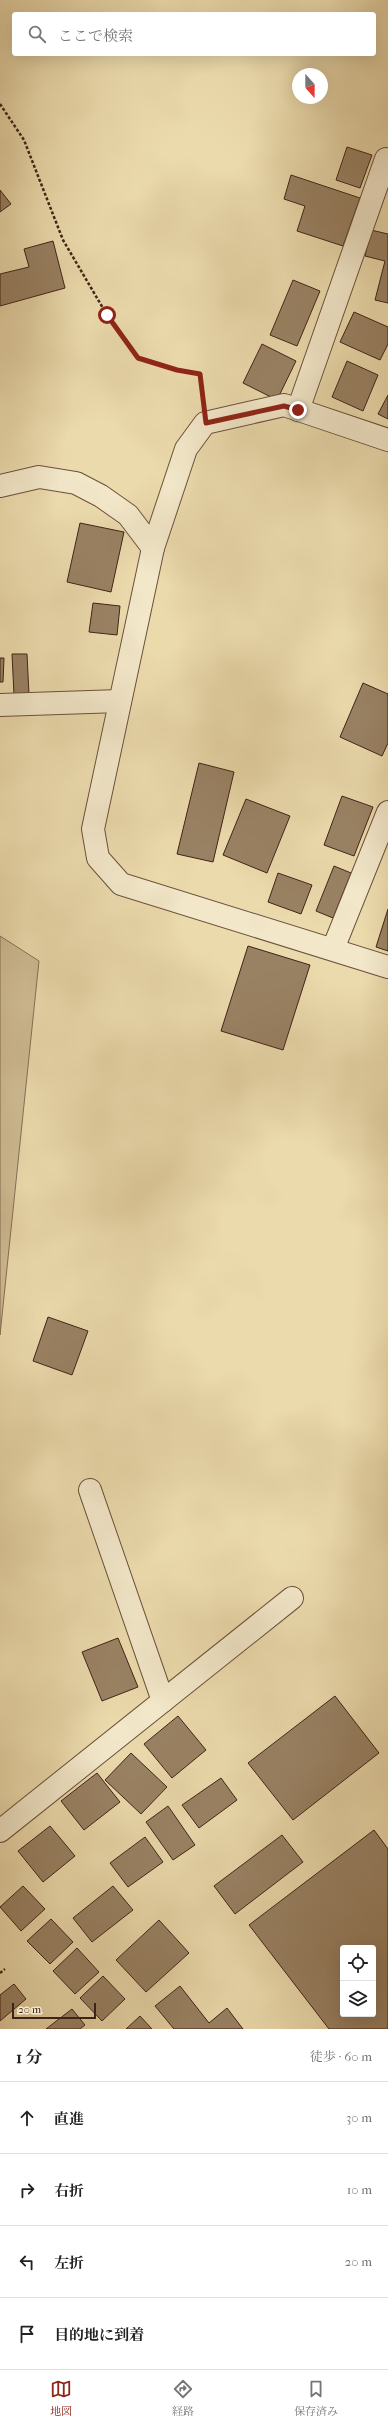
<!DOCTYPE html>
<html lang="ja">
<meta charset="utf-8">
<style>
:root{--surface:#fff;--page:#f6f6f6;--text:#222;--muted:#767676;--line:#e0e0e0;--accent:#8f2418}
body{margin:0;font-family:"IM FELL French Canon","Noto Serif JP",serif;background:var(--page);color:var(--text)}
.controls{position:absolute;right:12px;bottom:12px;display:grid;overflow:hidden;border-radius:4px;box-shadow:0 4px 16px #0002}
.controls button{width:36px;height:36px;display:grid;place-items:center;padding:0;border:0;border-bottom:1px solid var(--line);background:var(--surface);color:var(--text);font:20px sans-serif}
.compass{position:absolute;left:292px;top:68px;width:36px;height:36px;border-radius:50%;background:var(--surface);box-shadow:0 4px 16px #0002;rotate:159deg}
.scale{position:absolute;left:12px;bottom:10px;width:84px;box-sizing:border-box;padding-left:4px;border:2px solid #402317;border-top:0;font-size:11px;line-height:14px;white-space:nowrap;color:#402317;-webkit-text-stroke:3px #f2e7c9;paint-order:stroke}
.stop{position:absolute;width:12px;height:12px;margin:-9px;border:3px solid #8f2418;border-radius:50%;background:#fff}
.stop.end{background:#8f2418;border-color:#fff;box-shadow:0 1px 4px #0008}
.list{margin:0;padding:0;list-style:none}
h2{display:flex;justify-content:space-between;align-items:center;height:52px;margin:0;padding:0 16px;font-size:17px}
h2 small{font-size:13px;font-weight:400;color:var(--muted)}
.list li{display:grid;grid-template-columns:26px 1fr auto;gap:12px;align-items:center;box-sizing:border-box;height:72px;padding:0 16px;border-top:1px solid var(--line)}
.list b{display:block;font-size:15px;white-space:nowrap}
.list em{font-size:13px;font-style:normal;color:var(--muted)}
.icon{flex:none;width:22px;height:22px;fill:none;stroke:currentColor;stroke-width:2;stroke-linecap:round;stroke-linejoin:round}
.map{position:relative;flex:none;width:388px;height:2029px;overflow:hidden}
.search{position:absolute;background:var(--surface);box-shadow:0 4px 16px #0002;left:12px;right:12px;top:12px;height:44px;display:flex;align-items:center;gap:10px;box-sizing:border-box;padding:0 14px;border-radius:4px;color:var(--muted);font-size:15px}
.sheet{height:340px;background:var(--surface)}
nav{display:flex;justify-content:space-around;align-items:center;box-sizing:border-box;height:56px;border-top:1px solid var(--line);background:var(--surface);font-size:11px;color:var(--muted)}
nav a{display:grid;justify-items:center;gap:2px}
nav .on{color:var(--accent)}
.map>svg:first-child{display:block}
.green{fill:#cebb93;stroke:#876f55}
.building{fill:#998264;stroke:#402317;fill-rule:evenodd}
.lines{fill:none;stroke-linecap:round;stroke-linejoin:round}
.street-casing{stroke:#6b513c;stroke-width:24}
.path{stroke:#402317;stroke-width:2.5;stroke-dasharray:3 2;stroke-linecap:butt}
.street{stroke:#f2e7c9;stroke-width:22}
.route{stroke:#8f2418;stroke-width:5}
</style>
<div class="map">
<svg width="388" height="2029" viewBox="0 0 388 2029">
<rect width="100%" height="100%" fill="#ebdaac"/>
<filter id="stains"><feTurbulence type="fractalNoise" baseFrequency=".005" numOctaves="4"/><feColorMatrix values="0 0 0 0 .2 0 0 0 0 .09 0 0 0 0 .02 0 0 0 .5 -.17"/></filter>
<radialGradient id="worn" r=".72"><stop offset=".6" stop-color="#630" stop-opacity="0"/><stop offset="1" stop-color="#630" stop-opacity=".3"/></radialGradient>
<polygon class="green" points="0,936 39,961 0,1335"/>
<g class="building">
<polygon points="347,147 372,155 360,188 336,180"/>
<polygon points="291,175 360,198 343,246 297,231 305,206 284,199"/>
<polygon points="0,190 11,204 0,212"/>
<polygon points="371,230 388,234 388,303 375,300 385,261 365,256"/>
<polygon points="53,241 65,288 0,306 0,274 29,267 24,249"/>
<polygon points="293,280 320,291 297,346 270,335"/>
<polygon points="354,312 388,327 388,344 380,360 340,342"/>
<polygon points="262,344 296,361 277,400 243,383"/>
<polygon points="347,361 378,375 363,411 332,397"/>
<polygon points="388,395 388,419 378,414"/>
<polygon points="80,523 124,532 111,592 67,582"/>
<polygon points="93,603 120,606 117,635 89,632"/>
<polygon points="12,654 27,654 29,695 14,695"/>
<polygon points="0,658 4,658 3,682 0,682"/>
<polygon points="363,683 388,694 388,743 382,756 340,737"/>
<polygon points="199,763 234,772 213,862 177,854"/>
<polygon points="342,796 373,807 354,856 324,845"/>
<polygon points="246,799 290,816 267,873 223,855"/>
<polygon points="334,866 351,873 333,918 316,911"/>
<polygon points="278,873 312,885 301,914 268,902"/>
<polygon points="388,909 388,951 376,947"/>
<polygon points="248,946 310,965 283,1050 221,1031"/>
<polygon points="48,1317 88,1331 72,1375 33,1361"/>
<polygon points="118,1638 138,1687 102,1701 82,1652"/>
<polygon points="335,1696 379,1753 293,1820 248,1763"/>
<polygon points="178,1716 206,1750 172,1778 144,1744"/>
<polygon points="131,1753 167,1787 141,1814 105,1780"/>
<polygon points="97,1773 120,1802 84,1830 61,1801"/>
<polygon points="221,1778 237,1800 199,1828 182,1805"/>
<polygon points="168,1806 195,1845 173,1860 146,1822"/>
<polygon points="50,1826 75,1856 43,1882 18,1851"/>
<path d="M 374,1830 L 388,1849 L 388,2029 L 329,2029 L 249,1925 ZM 343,1948 L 373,1948 L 373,2014 L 343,2014 Z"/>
<polygon points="282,1835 303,1862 235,1914 214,1886"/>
<polygon points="145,1837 163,1862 128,1887 110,1863"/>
<polygon points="23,1886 45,1909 21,1931 0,1907"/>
<polygon points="113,1886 133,1910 92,1942 73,1918"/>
<polygon points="51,1919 73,1942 50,1964 27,1941"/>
<polygon points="159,1920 189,1953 146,1992 116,1960"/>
<polygon points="77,1948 99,1972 75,1994 53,1971"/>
<polygon points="103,1976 125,1999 102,2021 80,1998"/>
<polygon points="14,1984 26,1999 0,2021 0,1995"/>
<polygon points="180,1986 209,2023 227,2008 243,2029 174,2029 155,2006"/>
<polygon points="72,2009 85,2025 80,2029 46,2029"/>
<polygon points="140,2016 152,2029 126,2029"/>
</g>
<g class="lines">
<g class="street-casing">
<g id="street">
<polyline points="298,410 386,159"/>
<polyline points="388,440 284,405 205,423 186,449 153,548 93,829 98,858 121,884 388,967"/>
<polyline points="0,486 39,477 76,483 101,496 128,515 153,548"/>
<polyline points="0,705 120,701"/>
<polyline points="333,949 388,812"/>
<polyline points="90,1490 163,1701"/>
<polyline points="0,1831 292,1598"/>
</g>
</g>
<g class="path">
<polyline points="0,104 24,140 63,240 107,315 138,358 177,370 200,374 203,398"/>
<polyline points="0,1973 5,1969"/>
</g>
<use href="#street" class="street"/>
</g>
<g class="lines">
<polyline class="route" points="107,315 138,358 177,370 200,374 206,423 284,406 298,410"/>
</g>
<rect width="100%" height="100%" filter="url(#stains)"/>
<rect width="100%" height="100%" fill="url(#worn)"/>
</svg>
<div class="controls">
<button><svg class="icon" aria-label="locate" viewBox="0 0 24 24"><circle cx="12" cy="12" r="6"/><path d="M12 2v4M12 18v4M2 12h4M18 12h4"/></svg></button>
<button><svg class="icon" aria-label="layers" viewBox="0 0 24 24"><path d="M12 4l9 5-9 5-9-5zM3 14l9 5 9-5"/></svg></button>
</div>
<svg class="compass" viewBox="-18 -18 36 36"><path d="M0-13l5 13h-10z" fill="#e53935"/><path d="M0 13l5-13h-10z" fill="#767676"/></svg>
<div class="scale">20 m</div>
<div class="stop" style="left:107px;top:315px"></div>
<div class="stop end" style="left:298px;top:410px"></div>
<div class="search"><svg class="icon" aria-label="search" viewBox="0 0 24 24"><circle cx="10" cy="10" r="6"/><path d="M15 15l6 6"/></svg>ここで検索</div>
</div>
<section class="sheet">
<h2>1 分<small>徒歩 · 60 m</small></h2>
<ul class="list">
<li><svg class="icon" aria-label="ahead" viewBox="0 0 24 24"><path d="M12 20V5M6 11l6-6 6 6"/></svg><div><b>直進</b></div><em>30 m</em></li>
<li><svg class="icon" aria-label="right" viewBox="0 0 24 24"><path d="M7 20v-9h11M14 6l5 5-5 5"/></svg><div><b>右折</b></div><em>10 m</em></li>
<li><svg class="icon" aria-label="left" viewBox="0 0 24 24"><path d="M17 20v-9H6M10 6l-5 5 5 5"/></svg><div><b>左折</b></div><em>20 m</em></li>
<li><svg class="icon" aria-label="arrive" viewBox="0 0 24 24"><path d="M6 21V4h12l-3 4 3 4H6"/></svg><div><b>目的地に到着</b></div></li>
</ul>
</section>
<nav>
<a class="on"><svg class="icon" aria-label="map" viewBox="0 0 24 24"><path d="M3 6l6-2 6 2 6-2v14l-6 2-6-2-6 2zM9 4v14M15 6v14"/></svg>地図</a>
<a><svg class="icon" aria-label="directions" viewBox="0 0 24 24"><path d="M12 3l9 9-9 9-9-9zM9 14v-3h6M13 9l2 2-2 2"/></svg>経路</a>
<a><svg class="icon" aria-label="saved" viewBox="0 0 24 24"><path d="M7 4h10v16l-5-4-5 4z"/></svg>保存済み</a>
</nav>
